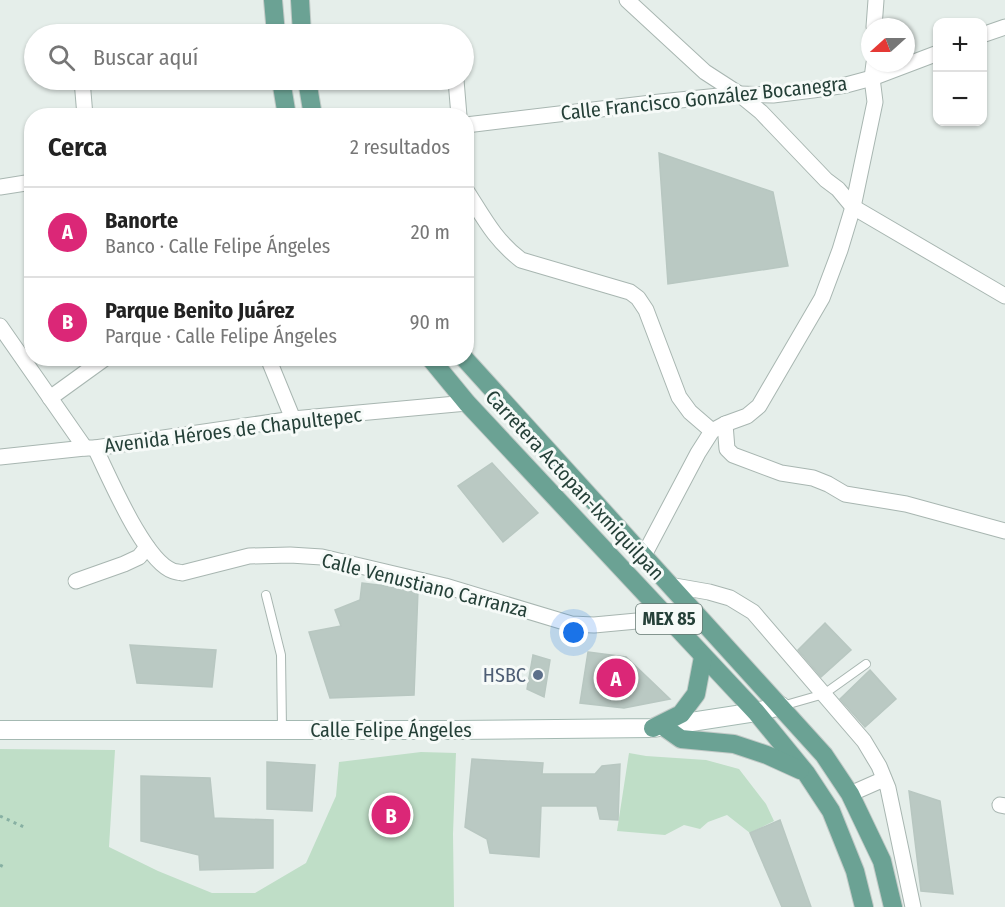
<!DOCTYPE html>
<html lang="es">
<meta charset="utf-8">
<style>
:root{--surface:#fff;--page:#f2f2f2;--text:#222;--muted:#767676;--line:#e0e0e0;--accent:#db2777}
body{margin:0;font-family:"Fira Sans Condensed",sans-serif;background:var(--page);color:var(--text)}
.controls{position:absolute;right:18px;top:18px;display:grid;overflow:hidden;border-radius:12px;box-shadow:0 2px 4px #0004}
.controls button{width:54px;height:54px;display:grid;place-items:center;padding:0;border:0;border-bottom:2px solid var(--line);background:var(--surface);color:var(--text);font:30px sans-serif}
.compass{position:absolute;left:861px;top:18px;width:54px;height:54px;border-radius:50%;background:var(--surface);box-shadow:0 2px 4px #0004;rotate:249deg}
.you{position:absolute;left:574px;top:633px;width:21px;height:21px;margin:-15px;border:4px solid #fff;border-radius:50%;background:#1a73e8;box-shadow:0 0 0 9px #1a73e833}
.badge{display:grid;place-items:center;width:39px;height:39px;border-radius:50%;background:var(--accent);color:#fff;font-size:20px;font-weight:700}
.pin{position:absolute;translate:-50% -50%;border:3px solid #fff;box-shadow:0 2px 6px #0006}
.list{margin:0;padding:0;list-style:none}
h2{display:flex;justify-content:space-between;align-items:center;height:78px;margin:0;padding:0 24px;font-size:26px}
h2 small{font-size:20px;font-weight:400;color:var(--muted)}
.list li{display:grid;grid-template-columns:39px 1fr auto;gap:18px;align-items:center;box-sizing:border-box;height:90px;padding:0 24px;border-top:2px solid var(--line)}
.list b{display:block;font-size:22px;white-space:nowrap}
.list p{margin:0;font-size:20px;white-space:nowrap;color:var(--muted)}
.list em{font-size:20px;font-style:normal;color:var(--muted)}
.icon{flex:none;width:33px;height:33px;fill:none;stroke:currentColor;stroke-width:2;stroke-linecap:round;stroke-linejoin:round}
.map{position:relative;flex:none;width:1005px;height:907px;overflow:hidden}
.search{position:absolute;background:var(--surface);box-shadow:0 2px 4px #0004;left:24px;top:24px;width:450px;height:66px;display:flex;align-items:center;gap:15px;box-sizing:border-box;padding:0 21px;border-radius:33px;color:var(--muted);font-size:22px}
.panel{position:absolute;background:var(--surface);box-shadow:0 2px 4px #0004;left:24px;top:108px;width:450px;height:258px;border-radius:24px}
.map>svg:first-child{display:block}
.green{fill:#bfdec7}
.building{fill:#bac9c3;stroke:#b8c7c1;stroke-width:1.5}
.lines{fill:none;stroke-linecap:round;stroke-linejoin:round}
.service-casing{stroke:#a8b6b1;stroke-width:10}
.minor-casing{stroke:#a8b6b1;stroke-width:17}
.secondary-casing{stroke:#a4b9b2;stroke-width:20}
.primary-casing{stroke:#c2cac7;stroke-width:20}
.path{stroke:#87b0a3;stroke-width:3;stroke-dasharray:3 4.5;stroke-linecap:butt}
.service{stroke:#fff;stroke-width:8}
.minor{stroke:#fff;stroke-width:15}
.secondary{stroke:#fff;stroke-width:18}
.primary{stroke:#6ba294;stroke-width:18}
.service-dot{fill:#5c6f8a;stroke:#f6faf8;stroke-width:2}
.labels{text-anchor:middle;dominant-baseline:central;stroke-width:6;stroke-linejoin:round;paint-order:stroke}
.shield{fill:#f6faf8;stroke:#647872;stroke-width:1.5}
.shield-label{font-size:18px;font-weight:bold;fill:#254038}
.street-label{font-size:20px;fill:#254038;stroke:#f6faf8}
.service-label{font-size:20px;fill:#4e5e75;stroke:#f6faf8;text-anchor:end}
</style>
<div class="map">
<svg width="1005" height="907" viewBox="0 0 1005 907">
<rect width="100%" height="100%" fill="#e5eeea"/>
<g class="green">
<polygon points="0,749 115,750 109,847 158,871 212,893 255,893 306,863 336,796 339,762 421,752 456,753 453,834 454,907 0,907"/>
<polygon points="629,753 646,756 706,760 739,769 766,804 774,821 750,833 727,815 708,822 700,829 684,825 665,835 617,831"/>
</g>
<g class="building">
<polygon points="659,153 773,192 788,266 668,284"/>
<polygon points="492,463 538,513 503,542 458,486"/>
<polygon points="362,583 418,590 414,695 330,698 309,632 341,626 335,610 360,600"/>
<polygon points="825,623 851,650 821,677 798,650"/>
<polygon points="130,645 216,650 212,687 137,683"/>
<polygon points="588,652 626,657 670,699 624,708 580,703"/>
<polygon points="533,655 550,660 544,697 527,689"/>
<polygon points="870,670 896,699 865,727 840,699"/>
<polygon points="472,759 543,763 542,774 595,774 602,766 620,764 618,820 600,819 597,806 541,806 539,857 490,853 487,839 465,827"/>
<polygon points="267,762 315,765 312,811 267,809"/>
<polygon points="141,776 210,778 214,818 273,820 273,868 200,870 199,855 141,841"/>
<polygon points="909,791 940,801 953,894 921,891"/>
<polygon points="780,820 811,907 782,907 750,833"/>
</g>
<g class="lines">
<g class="service-casing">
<g id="service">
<polyline points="266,595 281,655 282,729"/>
<polyline points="782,706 824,694 866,664"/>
</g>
</g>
<g class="minor-casing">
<g id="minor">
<polyline points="627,0 705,72 739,94 761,112 826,180 838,189 853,207 1005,296"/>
<polyline points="874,27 876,0"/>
<polyline points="982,35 1005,27"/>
<polyline points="82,80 85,116"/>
<polyline points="456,80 459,116"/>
<polyline points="466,125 660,102 739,94 773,95 813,90 846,85 872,78 938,53"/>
<polyline points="0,187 32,182"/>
<path d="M 466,190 C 484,218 494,239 521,260 L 630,292 L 638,298 L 646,310 L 679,397 L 690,412 L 712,431"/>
<polyline points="0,326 85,448"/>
<polyline points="268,358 293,419"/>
<polyline points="50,398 104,359"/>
<polyline points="725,424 727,449 733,455 781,473 813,478 828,484 845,494 906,504 1005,531"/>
<path d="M 95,448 C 109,476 144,561 173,571 C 176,572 179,572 182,573 L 249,556 L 290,555 L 322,557 L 445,586 L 571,624 L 594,625 L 669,618"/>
<polyline points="0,457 85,448 95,448 293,419 467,403"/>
<polyline points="643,557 698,453 712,431 725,424 747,416 759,406 822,298 840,250 853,207 875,102 872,78 874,63"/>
<polyline points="76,581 124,564 139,557 147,547"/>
<polyline points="669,585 709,592 730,598 753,612 864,741 879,766 888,788 913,907"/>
<polyline points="850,794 884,779"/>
<polyline points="1000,805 1005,806"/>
</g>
</g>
<g class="secondary-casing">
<polyline id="secondary" points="0,730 456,730 652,728 756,712 781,706"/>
</g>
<g class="primary-casing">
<g id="primary">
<polyline points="273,0 276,34"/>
<polyline points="300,0 302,34"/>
<polyline points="281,80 287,116"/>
<polyline points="307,80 313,116"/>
<polyline points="430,358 467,403 756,712 806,773 831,811 855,871 864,907"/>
<polyline points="464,358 824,755 850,794 882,861 893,907"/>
<polyline points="664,727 681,739 734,744 767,755 800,770"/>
<polyline points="653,728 681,714 696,694 703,657"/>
</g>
</g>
<g class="path">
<polyline points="0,816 26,828"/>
<polyline points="0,865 4,867"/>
</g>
<use href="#service" class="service"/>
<use href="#minor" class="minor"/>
<use href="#secondary" class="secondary"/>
<use href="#primary" class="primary"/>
</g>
<circle class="service-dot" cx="538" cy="675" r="6"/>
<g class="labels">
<rect class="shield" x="636" y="604" width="66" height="30" rx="4.5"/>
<g class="shield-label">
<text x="669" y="619">MEX 85</text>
</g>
<g class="street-label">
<text transform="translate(704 98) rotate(-6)">Calle Francisco González Bocanegra</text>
<text transform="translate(233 430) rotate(-7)">Avenida Héroes de Chapultepec</text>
<text transform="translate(575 485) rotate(47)">Carretera Actopan-Ixmiquilpan</text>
<text transform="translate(425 585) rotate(14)">Calle Venustiano Carranza</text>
<text x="391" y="730">Calle Felipe Ángeles</text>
</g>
<g class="service-label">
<text x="526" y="675">HSBC</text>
</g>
</g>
</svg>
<div class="controls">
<button>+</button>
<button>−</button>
</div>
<svg class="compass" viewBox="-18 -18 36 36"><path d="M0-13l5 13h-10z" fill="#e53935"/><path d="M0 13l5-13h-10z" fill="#767676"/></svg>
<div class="you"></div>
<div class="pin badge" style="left:616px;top:678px">A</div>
<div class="pin badge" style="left:391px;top:815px">B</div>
<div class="search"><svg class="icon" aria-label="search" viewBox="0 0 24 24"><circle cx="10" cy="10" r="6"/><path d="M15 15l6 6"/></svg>Buscar aquí</div>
<section class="panel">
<h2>Cerca<small>2 resultados</small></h2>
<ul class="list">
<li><span class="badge">A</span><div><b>Banorte</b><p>Banco · Calle Felipe Ángeles</p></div><em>20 m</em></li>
<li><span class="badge">B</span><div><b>Parque Benito Juárez</b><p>Parque · Calle Felipe Ángeles</p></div><em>90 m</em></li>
</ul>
</section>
</div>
